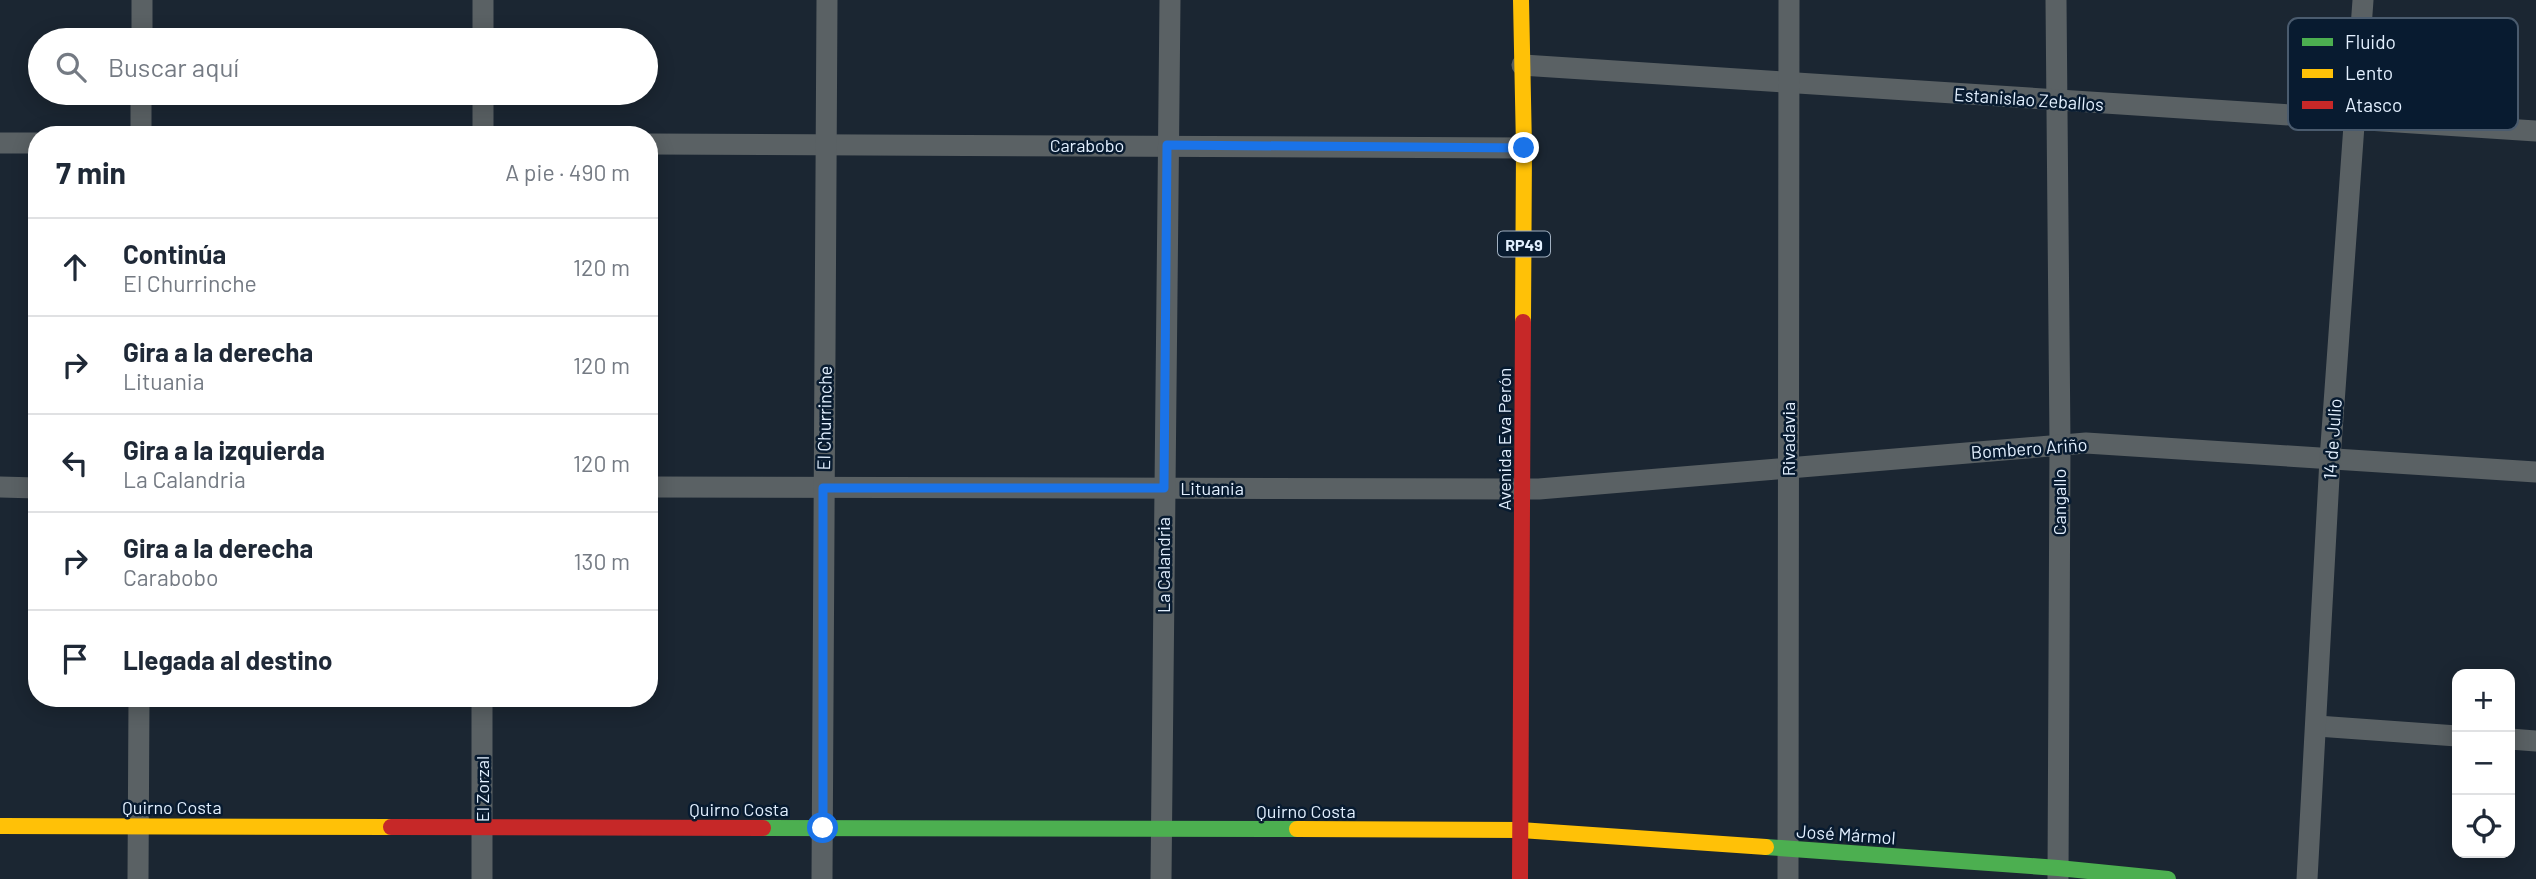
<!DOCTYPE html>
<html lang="es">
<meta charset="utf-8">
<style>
:root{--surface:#fff;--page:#f6f6f7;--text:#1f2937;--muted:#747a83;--line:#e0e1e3}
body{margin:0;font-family:Barlow,sans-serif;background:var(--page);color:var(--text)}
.controls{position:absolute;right:21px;bottom:21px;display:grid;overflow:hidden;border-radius:14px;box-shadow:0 4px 18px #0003}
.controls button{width:63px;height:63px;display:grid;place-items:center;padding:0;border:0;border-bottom:2px solid var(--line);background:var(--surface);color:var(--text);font:35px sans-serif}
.stop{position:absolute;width:21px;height:21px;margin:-16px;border:5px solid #1a73e8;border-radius:50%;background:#fff}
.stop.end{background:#1a73e8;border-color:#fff;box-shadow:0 2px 7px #0008}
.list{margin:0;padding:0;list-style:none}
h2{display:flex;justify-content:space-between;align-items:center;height:91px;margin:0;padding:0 28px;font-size:30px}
h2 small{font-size:23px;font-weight:400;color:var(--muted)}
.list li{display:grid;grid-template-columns:46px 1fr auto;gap:21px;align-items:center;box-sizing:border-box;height:98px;padding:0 28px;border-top:2px solid var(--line)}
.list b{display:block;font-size:26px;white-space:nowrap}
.list p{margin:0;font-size:23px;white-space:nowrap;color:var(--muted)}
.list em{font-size:23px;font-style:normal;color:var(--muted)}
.icon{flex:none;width:38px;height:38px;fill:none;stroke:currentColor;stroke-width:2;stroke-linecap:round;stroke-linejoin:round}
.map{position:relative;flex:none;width:2536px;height:879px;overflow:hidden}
.search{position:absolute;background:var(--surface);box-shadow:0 4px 18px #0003;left:28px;top:28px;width:630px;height:77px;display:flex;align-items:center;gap:18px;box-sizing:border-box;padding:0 24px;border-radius:38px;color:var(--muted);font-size:26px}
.panel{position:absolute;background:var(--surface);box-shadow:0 4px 18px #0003;left:28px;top:126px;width:630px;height:581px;border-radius:28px}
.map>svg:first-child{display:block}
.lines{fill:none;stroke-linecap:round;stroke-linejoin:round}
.street{stroke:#5a6164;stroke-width:21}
.fast{stroke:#4caf50;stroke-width:16}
.slow{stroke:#ffc107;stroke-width:16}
.jam{stroke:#c62828;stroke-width:16}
.route{stroke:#1a73e8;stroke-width:9}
.labels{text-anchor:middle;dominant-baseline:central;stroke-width:5;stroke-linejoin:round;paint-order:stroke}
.shield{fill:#081b30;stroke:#a1b0c1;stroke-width:2}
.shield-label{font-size:16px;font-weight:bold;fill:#e3f0ff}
.street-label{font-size:18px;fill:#e3f0ff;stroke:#081b30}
.key{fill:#081b30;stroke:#4a5b6e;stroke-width:2}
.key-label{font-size:19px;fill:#e3f0ff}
</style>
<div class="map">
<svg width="2536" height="879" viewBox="0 0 2536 879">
<rect width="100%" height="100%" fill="#1b2632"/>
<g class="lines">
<g class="street">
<polyline points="2056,0 2060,444 2058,879"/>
<polyline points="142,40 142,0"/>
<polyline points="483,40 483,0"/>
<polyline points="1522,65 2536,131"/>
<polyline points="141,135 141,93"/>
<polyline points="483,135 483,93"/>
<polyline points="0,143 37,143"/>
<polyline points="649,144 1524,148"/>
<polyline points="0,487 37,488"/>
<polyline points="649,487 1539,489 2086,443 2536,472"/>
<polyline points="2317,726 2457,736"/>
<polyline points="2510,739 2536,741"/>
<polyline points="138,879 139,698"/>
<polyline points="482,879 482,698"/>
<polyline points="822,879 827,0"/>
<polyline points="1161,879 1170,0"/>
<polyline points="1788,879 1789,0"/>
<polyline points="2307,879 2330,459 2363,0"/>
</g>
<g class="fast">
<polyline points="763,828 1297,829"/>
<polyline points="1766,847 2058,868 2168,879"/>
</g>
<g class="slow">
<polyline points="1521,0 1524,148 1523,322"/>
<polyline points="0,826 391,827"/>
<polyline points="1297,829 1521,830 1766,847"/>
</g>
<g class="jam">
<polyline points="391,827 763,828"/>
<polyline points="1520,879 1523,322"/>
</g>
</g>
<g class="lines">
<polyline class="route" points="823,828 823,488 1164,488 1167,145 1524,148"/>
</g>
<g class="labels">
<rect class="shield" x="1498" y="231.5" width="52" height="25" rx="5"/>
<g class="shield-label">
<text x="1524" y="244">RP49</text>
</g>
<g class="street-label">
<text transform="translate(2029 99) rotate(4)">Estanislao Zeballos</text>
<text x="1087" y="145">Carabobo</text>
<text transform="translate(824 418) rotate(-89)">El Churrinche</text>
<text transform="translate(1504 439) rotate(-90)">Avenida Eva Perón</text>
<text transform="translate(1788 439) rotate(-90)">Rivadavia</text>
<text transform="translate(2332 439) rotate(-86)">14 de Julio</text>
<text transform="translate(2029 448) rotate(-4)">Bombero Ariño</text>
<text x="1212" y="488">Lituania</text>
<text transform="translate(2059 502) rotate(-90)">Cangallo</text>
<text transform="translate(1163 565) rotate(-90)">La Calandria</text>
<text transform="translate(482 789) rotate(-90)">El Zorzal</text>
<text x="172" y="807">Quirno Costa</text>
<text x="739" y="809">Quirno Costa</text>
<text x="1306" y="811">Quirno Costa</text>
<text transform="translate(1846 834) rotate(4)">José Mármol</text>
</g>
</g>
<rect x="2288" y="18" width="230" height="112" rx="10" class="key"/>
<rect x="2302" y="38" width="31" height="8" fill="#4caf50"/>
<rect x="2302" y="69" width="31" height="9" fill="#ffc107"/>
<rect x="2302" y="101" width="31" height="8" fill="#c62828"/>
<g class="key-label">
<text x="2345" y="49">Fluido</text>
<text x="2345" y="80">Lento</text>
<text x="2345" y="112">Atasco</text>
</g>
</svg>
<div class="controls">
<button>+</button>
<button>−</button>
<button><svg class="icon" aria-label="locate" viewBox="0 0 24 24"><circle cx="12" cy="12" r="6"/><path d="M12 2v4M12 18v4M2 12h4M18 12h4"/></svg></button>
</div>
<div class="stop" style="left:823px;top:828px"></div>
<div class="stop end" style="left:1524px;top:148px"></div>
<div class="search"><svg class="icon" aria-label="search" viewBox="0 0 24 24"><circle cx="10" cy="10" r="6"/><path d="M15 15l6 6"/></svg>Buscar aquí</div>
<section class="panel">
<h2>7 min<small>A pie · 490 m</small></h2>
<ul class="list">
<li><svg class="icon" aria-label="ahead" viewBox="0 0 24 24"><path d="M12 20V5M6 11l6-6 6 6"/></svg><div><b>Continúa</b><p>El Churrinche</p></div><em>120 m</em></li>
<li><svg class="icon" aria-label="right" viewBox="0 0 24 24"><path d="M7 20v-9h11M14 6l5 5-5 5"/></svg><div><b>Gira a la derecha</b><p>Lituania</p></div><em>120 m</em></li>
<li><svg class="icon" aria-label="left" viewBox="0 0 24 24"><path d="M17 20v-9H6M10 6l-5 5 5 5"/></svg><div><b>Gira a la izquierda</b><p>La Calandria</p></div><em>120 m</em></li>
<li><svg class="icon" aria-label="right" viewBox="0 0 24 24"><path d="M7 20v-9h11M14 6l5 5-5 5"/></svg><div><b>Gira a la derecha</b><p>Carabobo</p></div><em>130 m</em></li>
<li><svg class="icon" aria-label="arrive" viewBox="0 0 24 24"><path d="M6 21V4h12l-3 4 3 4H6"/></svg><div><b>Llegada al destino</b></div></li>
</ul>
</section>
</div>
